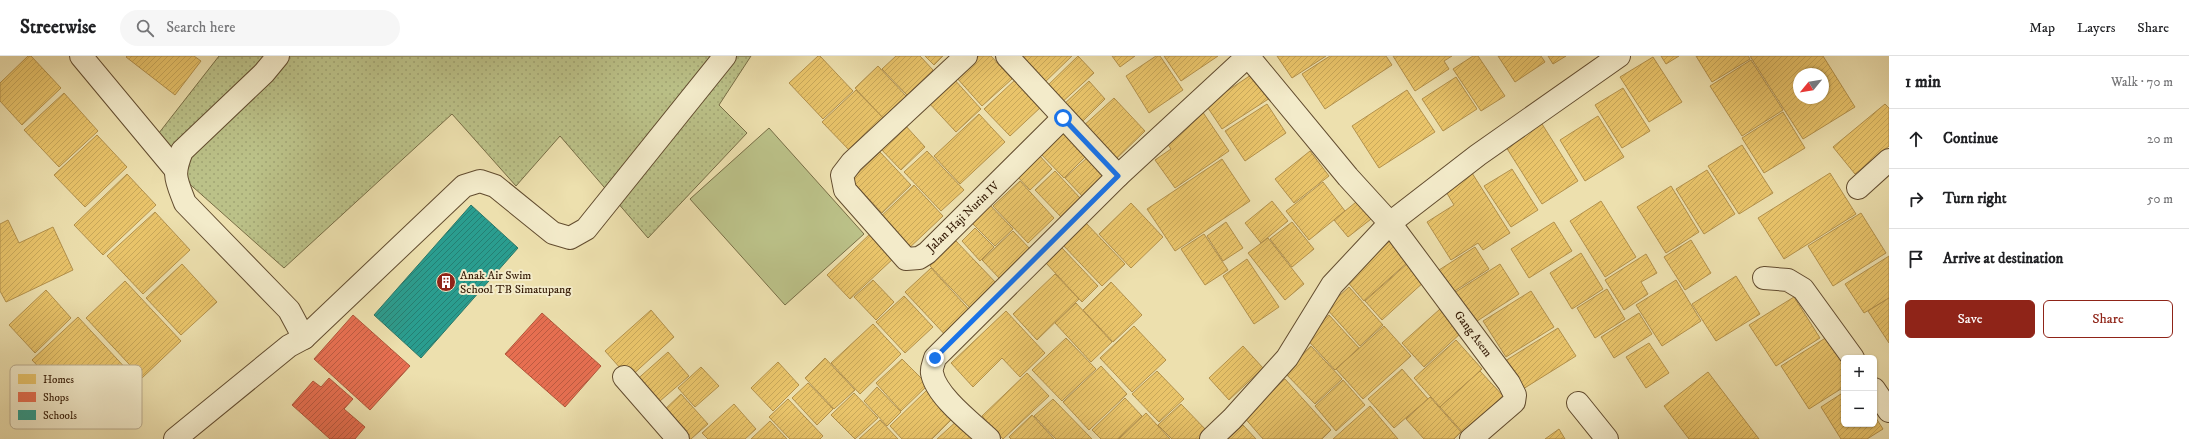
<!DOCTYPE html>
<meta charset="utf-8">
<style>
:root{--surface:#fff;--page:#f6f6f6;--text:#202124;--muted:#757577;--line:#e0e0e0;--accent:#8f2418}
body{margin:0;font-family:"IM FELL DW Pica",serif;background:var(--page);color:var(--text)}
.controls{position:absolute;right:12px;bottom:12px;display:grid;overflow:hidden;border-radius:6px;box-shadow:0 1px 3px #0004}
.controls button{width:36px;height:36px;display:grid;place-items:center;padding:0;border:0;border-bottom:1px solid var(--line);background:var(--surface);color:var(--text);font:20px sans-serif}
.compass{position:absolute;left:1793px;top:12px;width:36px;height:36px;border-radius:50%;background:var(--surface);box-shadow:0 1px 3px #0004;rotate:240deg}
.stop{position:absolute;width:12px;height:12px;margin:-9px;border:3px solid #1a73e8;border-radius:50%;background:#fff}
.stop.end{background:#1a73e8;border-color:#fff;box-shadow:0 1px 4px #0008}
.list{margin:0;padding:0;list-style:none}
h2{display:flex;justify-content:space-between;align-items:center;height:52px;margin:0;padding:0 16px;font-size:17px}
h2 small{font-size:13px;font-weight:400;color:var(--muted)}
.list li{display:grid;grid-template-columns:26px 1fr auto;gap:12px;align-items:center;box-sizing:border-box;height:60px;padding:0 16px;border-top:1px solid var(--line)}
.list b{display:block;font-size:15px;white-space:nowrap}
.list em{font-size:13px;font-style:normal;color:var(--muted)}
.actions{display:flex;gap:8px;padding:12px 16px}
.actions a{flex:1;padding:9px 0;border:1px solid var(--accent);border-radius:6px;text-align:center;font-size:14px;color:var(--accent)}
.actions .main{background:var(--accent);color:#fff}
.icon{flex:none;width:22px;height:22px;fill:none;stroke:currentColor;stroke-width:2;stroke-linecap:round;stroke-linejoin:round}
.map{position:relative;flex:none;width:1889px;height:383px;overflow:hidden}
header{display:flex;align-items:center;gap:24px;box-sizing:border-box;height:56px;padding:0 20px;background:var(--surface);border-bottom:1px solid var(--line)}
header strong{font-size:19px}
nav{display:flex;gap:22px;margin-inline-start:auto;font-size:14px}
.search{width:280px;height:36px;background:var(--page);display:flex;align-items:center;gap:10px;box-sizing:border-box;padding:0 14px;border-radius:22px;color:var(--muted);font-size:15px}
main{display:flex}
aside{flex:1;background:var(--surface)}
.map>svg:first-child{display:block}
.grass{fill:url(#grass-dots);stroke:#786e46}
.garden{fill:#bbc188;stroke:#786e46}
.homes{fill:url(#homes-hatch);stroke:#b3914c;fill-rule:evenodd}
.shops{fill:url(#shops-hatch);stroke:#b1563a}
.schools{fill:url(#schools-hatch);stroke:#2d7666}
.lines{fill:none;stroke-linecap:round;stroke-linejoin:round}
.minor-casing{stroke:#624c2f;stroke-width:24}
.minor{stroke:#f3ebca;stroke-width:22}
.route{stroke:#1a73e8;stroke-width:5}
.labels{text-anchor:middle;dominant-baseline:central;stroke-width:4;stroke-linejoin:round;paint-order:stroke}
.street-label{font-size:12px;fill:#341a05;stroke:#f3ebca}
.poi-label{font-size:12px;fill:#341a05;stroke:#f3ebca;text-anchor:start}
.key{fill:#f3ebca;stroke:#baac8f;stroke-width:1}
.key-label{font-size:11px;fill:#341a05}
</style>
<header>
<strong>Streetwise</strong>
<div class="search"><svg class="icon" aria-label="search" viewBox="0 0 24 24"><circle cx="10" cy="10" r="6"/><path d="M15 15l6 6"/></svg>Search here</div>
<nav><a>Map</a><a>Layers</a><a>Share</a></nav>
</header>
<main>
<div class="map">
<svg width="1889" height="383" viewBox="0 0 1889 383">
<defs>
<pattern id="grass-dots" width="8" height="8" patternUnits="userSpaceOnUse"><rect width="8" height="8" fill="#bbc188"/><path d="M2 2h.1M6 6h.1" fill="none" stroke="#a1a574" stroke-width="1.8" stroke-linecap="round"/></pattern>
<pattern id="homes-hatch" width="6" height="6" patternUnits="userSpaceOnUse"><rect width="6" height="6" fill="#e9c46a"/><path d="M-1 1l2-2M0 6l6-6M5 7l2-2" fill="none" stroke="#c8a85a"/></pattern>
<pattern id="shops-hatch" width="6" height="6" patternUnits="userSpaceOnUse"><rect width="6" height="6" fill="#e76f51"/><path d="M-1 1l2-2M0 6l6-6M5 7l2-2" fill="none" stroke="#bc5a41"/></pattern>
<pattern id="schools-hatch" width="6" height="6" patternUnits="userSpaceOnUse"><rect width="6" height="6" fill="#2a9d8f"/><path d="M-1 1l2-2M0 6l6-6M5 7l2-2" fill="none" stroke="#257f73"/></pattern>
</defs>
<rect width="100%" height="100%" fill="#ede0ae"/>
<filter id="stains"><feTurbulence type="fractalNoise" baseFrequency=".005" numOctaves="4"/><feColorMatrix values="0 0 0 0 .2 0 0 0 0 .09 0 0 0 0 .02 0 0 0 .5 -.17"/></filter>
<radialGradient id="worn" r=".72"><stop offset=".6" stop-color="#630" stop-opacity="0"/><stop offset="1" stop-color="#630" stop-opacity=".3"/></radialGradient>
<polygon class="grass" points="219,0 751,0 719,49 747,77 648,182 560,80 516,130 452,58 284,212 148,91"/>
<polygon class="garden" points="769,72 864,178 785,249 690,143"/>
<g class="homes">
<polygon points="28,0 31,0 61,32 22,69 0,45 0,27"/>
<polygon points="127,0 194,0 201,5 175,39 126,1"/>
<polygon points="818,0 820,0 853,35 823,63 789,27"/>
<polygon points="896,0 920,0 933,14 907,39 882,13"/>
<polygon points="925,0 943,0 934,9"/>
<polygon points="979,0 991,0 1012,23 982,50 956,21"/>
<polygon points="1021,0 1072,0 1041,30"/>
<polygon points="1078,0 1094,17 1060,48 1045,32"/>
<polygon points="1112,0 1135,0 1120,11"/>
<polygon points="1156,0 1160,0 1183,34 1149,57 1126,20"/>
<polygon points="1164,0 1218,0 1181,25"/>
<polygon points="1277,0 1326,0 1292,22"/>
<polygon points="1330,0 1386,0 1392,9 1325,53 1302,18"/>
<polygon points="1393,0 1452,0 1444,5 1449,13 1415,35"/>
<polygon points="1473,0 1478,0 1505,40 1481,55 1453,13"/>
<polygon points="1498,0 1541,0 1545,6 1515,26"/>
<polygon points="1548,0 1566,0 1553,8"/>
<polygon points="1661,0 1679,0 1666,8"/>
<polygon points="1696,0 1748,0 1750,3 1712,26"/>
<path d="M 1750,0 L 1823,0 L 1855,51 L 1803,83 ZM 1799,18 L 1823,18 L 1823,42 L 1799,42 Z"/>
<polygon points="1653,1 1682,46 1649,66 1620,21"/>
<polygon points="1751,4 1783,54 1742,80 1710,30"/>
<polygon points="878,10 907,41 884,63 855,32"/>
<polygon points="1254,17 1270,42 1222,73 1206,49"/>
<polygon points="1456,21 1477,53 1443,75 1422,43"/>
<polygon points="953,22 981,53 956,76 928,46"/>
<polygon points="1016,23 1042,50 1010,80 984,53"/>
<polygon points="1089,25 1105,43 1080,68 1063,49"/>
<polygon points="1623,32 1650,75 1622,92 1595,49"/>
<polygon points="856,34 886,65 852,97 822,66"/>
<polygon points="1407,34 1435,76 1379,112 1352,70"/>
<polygon points="64,37 98,75 59,111 24,74"/>
<polygon points="1114,42 1145,75 1113,106 1081,72"/>
<polygon points="1267,48 1286,77 1245,105 1225,75"/>
<polygon points="1885,48 1889,52 1889,90 1855,118 1833,91"/>
<polygon points="1202,55 1229,95 1175,132 1155,104 1171,93 1163,81"/>
<polygon points="1783,56 1805,92 1764,117 1742,82"/>
<polygon points="979,58 1005,86 960,128 934,100"/>
<polygon points="1598,60 1624,101 1585,125 1560,84"/>
<polygon points="904,68 925,91 901,114 879,91"/>
<polygon points="1542,68 1578,125 1542,148 1506,91"/>
<polygon points="1064,72 1088,98 1064,122 1039,96"/>
<polygon points="97,79 127,111 85,151 54,119"/>
<polygon points="1742,89 1773,137 1739,158 1708,110"/>
<polygon points="927,95 964,134 941,155 904,116"/>
<polygon points="1310,95 1329,120 1294,147 1275,123"/>
<polygon points="880,96 911,129 882,157 851,124"/>
<polygon points="1037,97 1052,113 1030,134 1015,118"/>
<polygon points="1088,101 1105,119 1083,141 1065,122"/>
<polygon points="1222,103 1250,145 1175,195 1147,153"/>
<polygon points="1512,113 1538,154 1511,171 1484,130"/>
<polygon points="1707,114 1735,158 1704,178 1676,133"/>
<polygon points="1055,115 1080,142 1061,161 1035,134"/>
<polygon points="1472,117 1510,177 1483,194 1478,187 1451,204 1427,166 1454,149 1445,134"/>
<polygon points="1830,117 1856,158 1784,203 1758,162"/>
<polygon points="127,118 156,149 103,199 74,169"/>
<polygon points="1020,125 1054,162 1028,187 993,150"/>
<polygon points="1323,126 1345,155 1309,184 1286,155"/>
<polygon points="914,129 943,160 906,195 877,164"/>
<polygon points="1671,130 1699,176 1666,197 1637,151"/>
<polygon points="1361,142 1375,160 1348,181 1334,164"/>
<polygon points="985,144 1013,173 995,190 967,162"/>
<polygon points="1272,145 1288,165 1261,187 1245,167"/>
<polygon points="1601,145 1636,201 1605,221 1570,165"/>
<polygon points="1131,147 1163,181 1131,212 1099,178"/>
<polygon points="155,156 190,194 143,238 107,200"/>
<polygon points="1861,157 1886,197 1833,230 1808,190"/>
<polygon points="8,164 19,187 53,171 73,214 6,246 0,235 0,168"/>
<polygon points="1084,165 1125,208 1102,230 1061,187"/>
<polygon points="1226,166 1243,192 1223,205 1207,180"/>
<polygon points="1292,166 1314,193 1292,211 1270,183"/>
<polygon points="1554,166 1572,195 1529,222 1511,193"/>
<polygon points="975,172 994,191 980,205 962,185"/>
<polygon points="1013,175 1031,194 1000,223 982,204"/>
<polygon points="872,176 895,201 850,243 827,219"/>
<polygon points="1204,178 1228,214 1205,229 1181,193"/>
<polygon points="1268,182 1304,228 1285,244 1248,197"/>
<polygon points="1391,184 1409,205 1364,245 1346,224"/>
<polygon points="1691,184 1711,217 1685,234 1664,201"/>
<polygon points="956,185 998,229 972,254 930,210"/>
<polygon points="1475,191 1489,213 1453,236 1439,214"/>
<polygon points="1062,192 1098,230 1082,246 1046,207"/>
<polygon points="1581,197 1603,233 1572,253 1550,217"/>
<polygon points="1646,198 1657,217 1641,226 1648,238 1624,254 1605,224"/>
<polygon points="1889,200 1889,242 1864,257 1845,228"/>
<polygon points="1247,203 1279,251 1254,268 1223,220"/>
<polygon points="1408,207 1425,225 1382,264 1365,245"/>
<polygon points="182,208 217,246 181,279 146,242"/>
<polygon points="1500,208 1519,238 1474,267 1454,237"/>
<polygon points="931,212 974,259 949,283 905,236"/>
<polygon points="1055,218 1079,243 1037,284 1013,258"/>
<polygon points="1736,220 1760,258 1716,285 1692,248"/>
<polygon points="873,224 894,246 876,264 854,241"/>
<polygon points="1676,224 1701,265 1662,290 1636,249"/>
<polygon points="125,225 181,285 142,322 86,262"/>
<polygon points="1111,226 1142,259 1113,286 1083,254"/>
<polygon points="1349,231 1383,269 1360,290 1326,252"/>
<polygon points="1607,233 1625,263 1595,282 1577,252"/>
<polygon points="46,234 71,262 35,297 9,269"/>
<polygon points="1531,235 1554,271 1506,301 1483,265"/>
<polygon points="904,240 933,271 905,297 876,266"/>
<polygon points="1794,241 1820,282 1776,310 1749,269"/>
<polygon points="1889,242 1889,287 1868,255"/>
<polygon points="1076,247 1112,286 1091,306 1055,267"/>
<polygon points="1440,253 1461,277 1424,311 1402,287"/>
<polygon points="651,254 674,281 629,322 605,295"/>
<polygon points="1006,255 1045,297 1020,321 1002,302 973,331 951,307"/>
<polygon points="1639,257 1652,278 1614,302 1601,281"/>
<polygon points="1329,259 1359,292 1335,314 1304,280"/>
<polygon points="78,261 130,317 85,360 32,304"/>
<polygon points="873,268 901,298 860,338 831,307"/>
<polygon points="1134,270 1166,304 1132,336 1100,302"/>
<polygon points="1384,270 1411,300 1363,343 1336,313"/>
<polygon points="1558,272 1576,300 1523,333 1505,305"/>
<polygon points="1827,281 1844,307 1844,331 1809,353 1781,310"/>
<polygon points="1066,282 1096,313 1062,345 1032,314"/>
<polygon points="1456,284 1482,313 1440,351 1414,322"/>
<polygon points="1649,287 1669,317 1646,332 1626,301"/>
<polygon points="1243,290 1263,312 1229,344 1209,322"/>
<polygon points="1311,290 1342,323 1315,348 1284,316"/>
<polygon points="668,296 689,320 653,351 633,327"/>
<polygon points="825,302 855,334 834,353 805,322"/>
<polygon points="902,303 928,329 901,355 876,327"/>
<polygon points="778,306 799,329 773,355 751,332"/>
<polygon points="1101,310 1127,338 1089,374 1063,346"/>
<polygon points="701,311 719,330 695,351 678,332"/>
<polygon points="1402,313 1428,343 1394,372 1368,343"/>
<polygon points="1157,315 1184,343 1159,366 1132,338"/>
<polygon points="1480,315 1505,342 1464,378 1440,351"/>
<polygon points="1708,316 1759,383 1689,383 1664,350"/>
<polygon points="1027,317 1049,340 1003,383 982,360"/>
<polygon points="1285,323 1331,374 1322,383 1263,383 1243,360"/>
<polygon points="1343,324 1365,349 1336,375 1315,350"/>
<polygon points="808,327 833,353 817,369 792,342"/>
<polygon points="877,331 901,356 887,370 864,345"/>
<polygon points="927,334 953,362 932,383 902,383 890,370"/>
<polygon points="1844,336 1844,368 1874,368 1874,359 1883,373 1867,383 1841,383 1821,351"/>
<polygon points="854,337 878,362 855,383 831,359"/>
<polygon points="681,338 708,368 691,383 683,383 661,357"/>
<polygon points="1430,341 1461,376 1454,383 1424,383 1406,363"/>
<polygon points="1125,342 1142,360 1118,383 1101,383 1092,374"/>
<polygon points="788,343 823,380 820,383 790,383 769,361"/>
<polygon points="1053,343 1092,383 1056,383 1034,360"/>
<polygon points="734,348 756,373 745,383 708,383 702,377"/>
<polygon points="1181,348 1208,376 1201,383 1172,383 1158,369"/>
<polygon points="1370,350 1398,383 1333,383"/>
<polygon points="1146,357 1170,383 1119,383"/>
<polygon points="1032,359 1054,383 1011,383 1009,381"/>
<polygon points="959,363 978,383 937,383"/>
<polygon points="880,364 898,383 859,383"/>
<polygon points="770,365 787,383 751,383"/>
<polygon points="1243,369 1256,383 1228,383"/>
<polygon points="1559,373 1565,383 1545,383"/>
</g>
<g class="shops">
<polygon points="542,257 601,310 565,351 505,298"/>
<polygon points="353,259 410,310 370,354 314,303"/>
<polygon points="329,322 353,343 344,353 365,371 355,383 330,383 292,349 313,325 321,331"/>
</g>
<polygon class="schools" points="471,149 518,192 421,302 374,259"/>
<g class="lines">
<g class="minor-casing">
<g id="minor">
<polyline points="81,0 175,113"/>
<polyline points="966,0 852,106 842,119 845,134 906,203 919,202 927,197 1063,62"/>
<polyline points="1248,0 1348,121 1390,167 1509,327 1515,339 1514,346 1471,383"/>
<polyline points="1118,120 1248,0"/>
<polyline points="1858,132 1889,104"/>
<polyline points="1764,222 1788,224 1803,233 1853,302"/>
<polyline points="304,282 464,130 480,125 495,130 553,177 570,182 586,173 725,0"/>
<polyline points="624,321 678,383"/>
<polyline points="1874,333 1889,355"/>
<polyline points="1578,347 1607,383"/>
<path d="M 175,383 L 289,290 L 304,282 L 289,254 L 185,147 C 176,123 172,120 182,95 L 264,17 L 278,0"/>
<path d="M 989,383 C 972,367 936,340 932,317 C 931,312 934,307 935,302 L 1118,120 L 1007,0"/>
<polyline points="1211,383 1232,363 1287,302 1332,229 1390,167 1478,99 1619,0"/>
</g>
</g>
<use href="#minor" class="minor"/>
</g>
<g class="lines">
<polyline class="route" points="935,302 1118,120 1063,62"/>
</g>
<defs>
<g id="building-disc" transform="scale(1)"><circle r="9.5" fill="#8f2418" stroke="#f3ebca"/><path d="M-4-6H4V6H1V3H-1V6H-4ZM-2.5-4.3h1.7v1.8h-1.7ZM.8-4.3h1.7v1.8H.8ZM-2.5-1h1.7V.8h-1.7ZM.8-1h1.7V.8H.8Z" fill="#fff"/></g>
</defs>
<g fill-rule="evenodd">
<use href="#building-disc" x="446" y="226"/>
</g>
<g class="labels">
<g class="street-label">
<text transform="translate(963 161) rotate(-44)">Jalan Haji Nurin IV</text>
<text transform="translate(1473 278) rotate(53)">Gang Asem</text>
</g>
<g class="poi-label">
<text x="460" y="219">Anak Air Swim<tspan x="460" dy="14">School TB Simatupang</tspan></text>
</g>
</g>
<rect x="10" y="309" width="132" height="64" rx="6" class="key"/>
<rect x="18" y="318" width="18" height="10" fill="#e9c46a"/>
<rect x="18" y="336" width="18" height="10" fill="#e76f51"/>
<rect x="18" y="354" width="18" height="10" fill="#2a9d8f"/>
<g class="key-label">
<text x="43" y="327">Homes</text>
<text x="43" y="345">Shops</text>
<text x="43" y="363">Schools</text>
</g>
<rect width="100%" height="100%" filter="url(#stains)"/>
<rect width="100%" height="100%" fill="url(#worn)"/>
</svg>
<div class="controls">
<button>+</button>
<button>−</button>
</div>
<svg class="compass" viewBox="-18 -18 36 36"><path d="M0-13l5 13h-10z" fill="#e53935"/><path d="M0 13l5-13h-10z" fill="#757577"/></svg>
<div class="stop" style="left:1063px;top:62px"></div>
<div class="stop end" style="left:935px;top:302px"></div>
</div>
<aside>
<h2>1 min<small>Walk · 70 m</small></h2>
<ul class="list">
<li><svg class="icon" aria-label="ahead" viewBox="0 0 24 24"><path d="M12 20V5M6 11l6-6 6 6"/></svg><div><b>Continue</b></div><em>20 m</em></li>
<li><svg class="icon" aria-label="right" viewBox="0 0 24 24"><path d="M7 20v-9h11M14 6l5 5-5 5"/></svg><div><b>Turn right</b></div><em>50 m</em></li>
<li><svg class="icon" aria-label="arrive" viewBox="0 0 24 24"><path d="M6 21V4h12l-3 4 3 4H6"/></svg><div><b>Arrive at destination</b></div></li>
</ul>
<div class="actions"><a class="main">Save</a><a>Share</a></div>
</aside>
</main>
